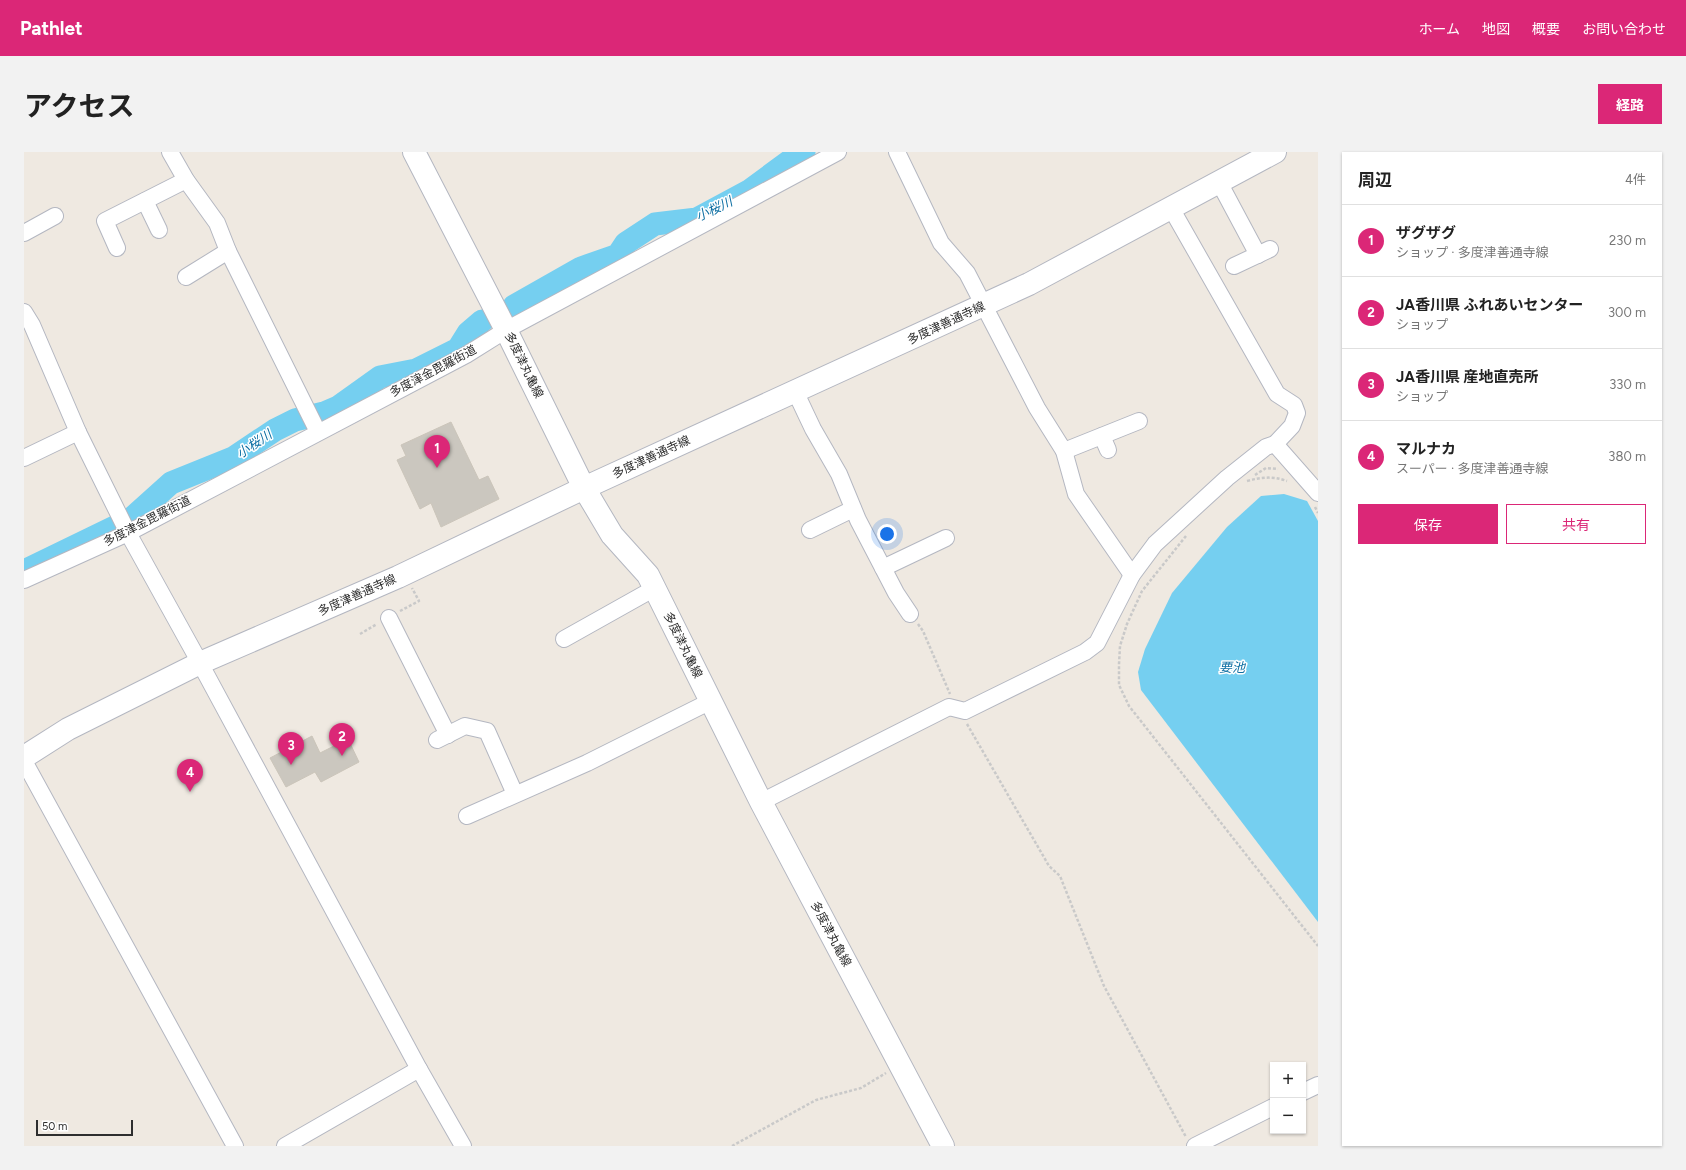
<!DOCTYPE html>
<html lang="ja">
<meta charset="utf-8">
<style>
:root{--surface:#fff;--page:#f2f2f2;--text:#222;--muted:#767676;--line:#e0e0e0;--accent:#db2777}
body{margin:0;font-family:Figtree,"Noto Sans JP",sans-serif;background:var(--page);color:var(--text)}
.controls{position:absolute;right:12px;bottom:12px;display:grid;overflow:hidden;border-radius:0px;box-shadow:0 1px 3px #0004}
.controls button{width:36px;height:36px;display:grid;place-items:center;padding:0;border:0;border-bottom:1px solid var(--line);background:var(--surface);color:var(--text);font:20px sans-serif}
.scale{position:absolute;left:12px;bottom:10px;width:97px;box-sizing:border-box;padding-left:4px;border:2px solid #2e2e2e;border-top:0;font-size:11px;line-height:14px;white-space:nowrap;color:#2e2e2e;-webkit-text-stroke:3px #fff;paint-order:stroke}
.you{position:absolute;left:863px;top:382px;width:14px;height:14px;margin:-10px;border:3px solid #fff;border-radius:50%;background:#1a73e8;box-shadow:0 0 0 6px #1a73e833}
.badge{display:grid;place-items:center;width:26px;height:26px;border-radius:50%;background:var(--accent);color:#fff;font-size:13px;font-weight:700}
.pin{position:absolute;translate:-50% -33px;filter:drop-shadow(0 1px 2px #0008)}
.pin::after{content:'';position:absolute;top:21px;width:14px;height:12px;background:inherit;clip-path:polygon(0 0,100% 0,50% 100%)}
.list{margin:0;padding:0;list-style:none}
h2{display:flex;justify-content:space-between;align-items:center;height:52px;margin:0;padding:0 16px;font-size:17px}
h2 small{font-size:13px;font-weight:400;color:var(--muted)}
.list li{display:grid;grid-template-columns:26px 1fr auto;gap:12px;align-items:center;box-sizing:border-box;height:72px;padding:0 16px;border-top:1px solid var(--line)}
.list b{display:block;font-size:15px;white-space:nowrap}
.list p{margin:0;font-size:13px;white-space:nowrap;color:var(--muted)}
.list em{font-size:13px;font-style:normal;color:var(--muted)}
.actions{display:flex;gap:8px;padding:12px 16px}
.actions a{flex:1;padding:9px 0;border:1px solid var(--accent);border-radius:0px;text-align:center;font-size:14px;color:var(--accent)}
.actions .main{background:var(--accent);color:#fff}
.map{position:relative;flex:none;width:1294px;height:994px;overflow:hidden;border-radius:0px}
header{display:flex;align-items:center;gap:24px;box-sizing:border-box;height:56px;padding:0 20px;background:var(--accent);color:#fff}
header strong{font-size:19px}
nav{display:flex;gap:22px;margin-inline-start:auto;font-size:14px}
.intro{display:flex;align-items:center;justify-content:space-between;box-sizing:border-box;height:96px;padding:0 24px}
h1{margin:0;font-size:28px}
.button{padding:10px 18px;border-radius:0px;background:var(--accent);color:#fff;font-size:14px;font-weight:700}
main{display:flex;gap:24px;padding:0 24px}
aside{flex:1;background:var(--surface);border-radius:0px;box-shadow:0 1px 3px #0004}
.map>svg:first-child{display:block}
.water{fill:#75cff0}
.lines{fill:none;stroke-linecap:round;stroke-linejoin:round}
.river{stroke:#75cff0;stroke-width:23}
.building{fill:#cbc7bf;stroke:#cbc5ba}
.street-casing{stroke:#b4b7c1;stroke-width:18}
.secondary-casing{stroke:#b4b7c1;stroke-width:24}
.path{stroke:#c9c9c9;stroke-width:2.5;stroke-dasharray:3 2;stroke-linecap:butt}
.street{stroke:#fff;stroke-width:16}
.secondary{stroke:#fff;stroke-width:22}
.labels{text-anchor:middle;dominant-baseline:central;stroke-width:3;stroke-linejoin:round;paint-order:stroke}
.street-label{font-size:12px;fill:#2e2e2e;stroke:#fff}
.water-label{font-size:13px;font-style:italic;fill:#0d6fa3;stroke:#fff}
</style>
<header>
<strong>Pathlet</strong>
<nav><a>ホーム</a><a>地図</a><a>概要</a><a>お問い合わせ</a></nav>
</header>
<div class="intro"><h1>アクセス</h1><a class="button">経路</a></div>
<main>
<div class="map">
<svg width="1294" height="994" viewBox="0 0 1294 994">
<rect width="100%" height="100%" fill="#efe9e1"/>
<polygon class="water" points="1260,342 1283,349 1294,369 1294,770 1117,538 1114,520 1121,497 1148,441 1203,375 1237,344"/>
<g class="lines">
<g class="river">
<polyline points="490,154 557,116 594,103 602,91 631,72 673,67 725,39 767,8 780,0"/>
<polyline points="0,419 107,367 147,331 209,306 251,278 271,268 300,261 314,255 356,225 392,218 434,197 444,181 458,169"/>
</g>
</g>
<g class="building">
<polygon points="427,270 455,328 464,324 475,347 417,375 407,351 396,357 373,308 382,304 377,293"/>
<polygon points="288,584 296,601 324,587 335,610 297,630 291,620 262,635 246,606"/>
</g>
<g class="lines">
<g class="street-casing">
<g id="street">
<polyline points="146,0 162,28 193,71 204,99 294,280"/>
<polyline points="873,0 917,91 943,121 1013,256 1040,299 1052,342 1108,423"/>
<polyline points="1195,30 1234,103"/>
<polyline points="121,49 135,78"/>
<polyline points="0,81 31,64"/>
<polyline points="93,96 81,69 162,28"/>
<polyline points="1210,114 1246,97"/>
<polyline points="162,125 204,99"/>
<polyline points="0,160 8,173 54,280 104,381 176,511 395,917 439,994"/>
<polyline points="771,239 789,277 815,322 834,368 872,441 886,462"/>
<polyline points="1078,284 1084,298"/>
<polyline points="1251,292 1294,341"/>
<polyline points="1040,299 1115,269"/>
<polyline points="0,306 54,280"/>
<polyline points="786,378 829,357"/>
<polyline points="859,416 922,386"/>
<polyline points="0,428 104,381 442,203 482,178 814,0"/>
<polyline points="365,466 424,583"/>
<polyline points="540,487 631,436"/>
<polyline points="413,588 441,574 463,579 491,642"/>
<polyline points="0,609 211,994"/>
<polyline points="737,650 925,555 941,559 1061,500 1073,491 1108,423 1131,392 1203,326 1242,295 1251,292 1268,274 1273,261 1270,253 1253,242 1147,56"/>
<polyline points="443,664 563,611 687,549"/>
<polyline points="1279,940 1294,933"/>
<polyline points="261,994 395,917"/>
<polyline points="1171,994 1249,955"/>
</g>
</g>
<g class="secondary-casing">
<g id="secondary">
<polyline points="390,0 482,178 560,336 588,383 624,423 737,650 919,994"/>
<polyline points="0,605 44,577 176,511 374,425 560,336 1005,132 1251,0"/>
</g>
</g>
<g class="path">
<polyline points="1231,323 1242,316 1254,317"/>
<path d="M 1223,329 C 1238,325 1249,324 1263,329"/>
<polyline points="1291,355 1294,361"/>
<polyline points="1162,384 1118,439 1103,472 1096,494 1095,512 1095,533 1105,554 1294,794"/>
<polyline points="376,459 395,449 388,436"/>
<polyline points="894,472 899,479 926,542"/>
<polyline points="336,482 353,472"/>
<polyline points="943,572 1025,714 1036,724 1080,834 1162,985"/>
<polyline points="708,994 792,948 837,936 862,921"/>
</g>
<use href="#street" class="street"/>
<use href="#secondary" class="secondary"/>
</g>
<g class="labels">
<g class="street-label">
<text transform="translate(922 171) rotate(-25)">多度津善通寺線</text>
<text transform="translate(500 213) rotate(64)">多度津丸亀線</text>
<text transform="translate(409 219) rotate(-28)">多度津金毘羅街道</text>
<text transform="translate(627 305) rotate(-25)">多度津善通寺線</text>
<text transform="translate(123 369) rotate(-27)">多度津金毘羅街道</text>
<text transform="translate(333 443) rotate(-24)">多度津善通寺線</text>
<text transform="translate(659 493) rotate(64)">多度津丸亀線</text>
<text transform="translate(807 782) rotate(62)">多度津丸亀線</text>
</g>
<g class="water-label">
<text transform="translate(690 57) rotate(-26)">小桜川</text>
<text transform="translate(230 292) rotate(-34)">小桜川</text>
<text x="1208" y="515">要池</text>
</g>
</g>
</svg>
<div class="controls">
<button>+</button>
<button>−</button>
</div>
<div class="scale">50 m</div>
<div class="you"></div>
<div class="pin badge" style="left:413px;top:316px">1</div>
<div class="pin badge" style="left:318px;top:604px">2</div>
<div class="pin badge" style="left:267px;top:613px">3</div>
<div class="pin badge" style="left:166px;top:640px">4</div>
</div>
<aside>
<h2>周辺<small>4件</small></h2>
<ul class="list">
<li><span class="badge">1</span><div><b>ザグザグ</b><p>ショップ · 多度津善通寺線</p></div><em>230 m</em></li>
<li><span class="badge">2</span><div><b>JA香川県 ふれあいセンター</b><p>ショップ</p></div><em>300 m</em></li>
<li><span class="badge">3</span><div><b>JA香川県 産地直売所</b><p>ショップ</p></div><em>330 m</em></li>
<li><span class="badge">4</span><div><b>マルナカ</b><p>スーパー · 多度津善通寺線</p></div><em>380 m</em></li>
</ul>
<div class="actions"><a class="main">保存</a><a>共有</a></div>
</aside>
</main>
